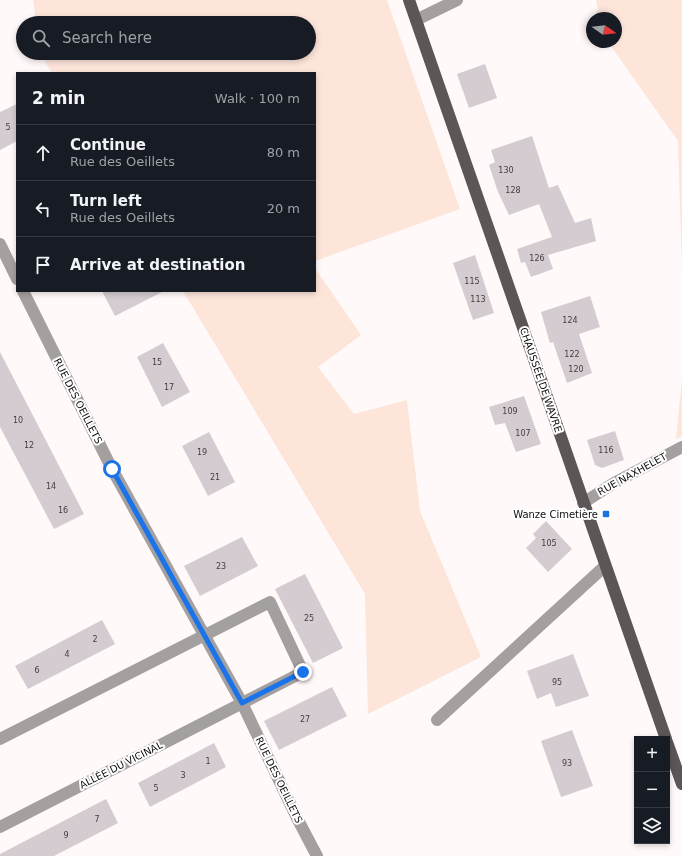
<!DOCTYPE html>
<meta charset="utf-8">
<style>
:root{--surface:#171b24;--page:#242831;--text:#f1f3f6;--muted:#9ea1a6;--line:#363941}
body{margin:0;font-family:"DejaVu Sans",sans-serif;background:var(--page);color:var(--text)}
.controls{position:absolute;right:12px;bottom:12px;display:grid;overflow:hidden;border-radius:0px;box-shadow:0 2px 6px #0003}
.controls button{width:36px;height:36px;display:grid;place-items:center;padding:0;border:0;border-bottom:1px solid var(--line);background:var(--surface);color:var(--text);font:20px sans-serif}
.compass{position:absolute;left:586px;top:12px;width:36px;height:36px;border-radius:50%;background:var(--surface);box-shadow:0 2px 6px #0003;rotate:105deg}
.stop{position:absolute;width:12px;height:12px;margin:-9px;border:3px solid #1a73e8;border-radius:50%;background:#fff}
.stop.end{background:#1a73e8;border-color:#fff;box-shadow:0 1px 4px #0008}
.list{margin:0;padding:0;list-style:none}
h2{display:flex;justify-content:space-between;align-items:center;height:52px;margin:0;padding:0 16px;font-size:17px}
h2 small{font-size:13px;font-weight:400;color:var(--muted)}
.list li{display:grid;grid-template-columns:26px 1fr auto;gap:12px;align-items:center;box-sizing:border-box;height:56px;padding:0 16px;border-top:1px solid var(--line)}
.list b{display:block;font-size:15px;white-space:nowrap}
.list p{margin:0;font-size:13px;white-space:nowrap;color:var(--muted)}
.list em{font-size:13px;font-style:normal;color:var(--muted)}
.icon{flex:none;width:22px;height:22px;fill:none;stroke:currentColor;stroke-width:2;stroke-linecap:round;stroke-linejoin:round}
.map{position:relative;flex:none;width:682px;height:856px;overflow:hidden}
.search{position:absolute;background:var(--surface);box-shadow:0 2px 6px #0003;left:16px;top:16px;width:300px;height:44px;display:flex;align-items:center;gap:10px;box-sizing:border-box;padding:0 14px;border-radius:22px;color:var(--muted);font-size:15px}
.panel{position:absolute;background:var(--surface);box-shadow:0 2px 6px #0003;left:16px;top:72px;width:300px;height:220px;border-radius:0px}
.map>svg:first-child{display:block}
.green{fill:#fde5da}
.building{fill:#d4ccd0}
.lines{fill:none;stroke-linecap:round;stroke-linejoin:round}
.minor{stroke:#a4a09f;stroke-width:12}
.major{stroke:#5d5656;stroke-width:12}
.route{stroke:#1a73e8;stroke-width:5}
.poi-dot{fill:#1a74de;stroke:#fff;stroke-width:1.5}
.labels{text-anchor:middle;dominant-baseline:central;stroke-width:4;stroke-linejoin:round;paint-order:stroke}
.number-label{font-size:8px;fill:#413d3e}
.street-label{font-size:10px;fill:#100d0d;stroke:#fff}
.poi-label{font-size:10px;fill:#100d0d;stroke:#fff;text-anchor:end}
</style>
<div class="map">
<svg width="682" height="856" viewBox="0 0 682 856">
<rect width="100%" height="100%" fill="#fff9fa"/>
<g class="green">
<polygon points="33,0 387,0 460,209 315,261 315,73 52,73 40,53 309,53 309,23 36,23"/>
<polygon points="596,0 682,0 682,271 678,141 608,42 616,42 616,18 593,18 598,9"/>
<polygon points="315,268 361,335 318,367 354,414 407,400 420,511 481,657 368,714 365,594 183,291 315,291"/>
<polygon points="682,379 682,436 676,439"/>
</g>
<g class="building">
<polygon points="485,64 497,98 469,108 457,74"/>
<polygon points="17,104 17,141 0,150 0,112"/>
<polygon points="532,136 549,188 558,185 575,223 591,218 596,241 548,255 553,269 531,277 525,262 521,263 517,249 552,237 539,204 509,215 498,192 489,165 495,162 491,150"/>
<polygon points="475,255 494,313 473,320 453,263"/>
<polygon points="102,291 164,291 115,316"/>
<polygon points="590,296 600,327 579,334 592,373 567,383 553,342 550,343 541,312"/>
<polygon points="163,343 190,392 162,407 137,357"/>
<polygon points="0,352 84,514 54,529 0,427"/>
<polygon points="524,396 541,444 516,452 505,423 495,425 489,407"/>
<polygon points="615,431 624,460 602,468 595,465 587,440"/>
<polygon points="209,432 235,482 208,496 182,446"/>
<polygon points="546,521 572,549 548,572 526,548 536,538 533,534"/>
<polygon points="242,537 258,566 200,596 184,566"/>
<polygon points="305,574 343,648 313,663 275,589"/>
<polygon points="102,620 115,644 28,689 15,666"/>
<polygon points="573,654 589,696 556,707 551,693 537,699 527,671"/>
<polygon points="332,687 347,716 279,750 264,721"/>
<polygon points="572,730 593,786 561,797 541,741"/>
<polygon points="214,743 226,767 150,807 138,783"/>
<polygon points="106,799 118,823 54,856 0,856 0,854"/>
</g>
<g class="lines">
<g class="minor">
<polyline points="416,20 457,0"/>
<polyline points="0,244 17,279"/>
<polyline points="23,291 112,469 242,703 297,818 317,856"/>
<polyline points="583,503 614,483 682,447"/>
<polyline points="437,720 605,566"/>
<polyline points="0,739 270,602 303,672 0,827"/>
</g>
<g class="major">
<polyline points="409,0 666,739"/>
<polyline points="667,742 682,784"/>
</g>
</g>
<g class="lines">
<polyline class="route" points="112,469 242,703 303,672"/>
</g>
<rect class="poi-dot" x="602" y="510" width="8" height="8" rx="2"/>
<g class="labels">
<g class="number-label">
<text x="8" y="127">5</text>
<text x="506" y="170">130</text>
<text x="513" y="190">128</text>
<text x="537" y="258">126</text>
<text x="472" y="281">115</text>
<text x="478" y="299">113</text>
<text x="570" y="320">124</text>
<text x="572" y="354">122</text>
<text x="157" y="362">15</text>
<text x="576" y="369">120</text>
<text x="169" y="387">17</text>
<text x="510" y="411">109</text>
<text x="18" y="420">10</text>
<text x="523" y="433">107</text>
<text x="29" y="445">12</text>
<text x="606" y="450">116</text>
<text x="202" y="452">19</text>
<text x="215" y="477">21</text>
<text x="51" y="486">14</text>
<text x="63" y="510">16</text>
<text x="549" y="543">105</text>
<text x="221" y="566">23</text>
<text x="309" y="618">25</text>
<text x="95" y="639">2</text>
<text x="67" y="654">4</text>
<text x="37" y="670">6</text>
<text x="557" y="682">95</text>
<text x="305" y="719">27</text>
<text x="208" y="761">1</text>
<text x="567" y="763">93</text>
<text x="183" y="775">3</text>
<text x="156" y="788">5</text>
<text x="97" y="819">7</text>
<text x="66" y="835">9</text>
</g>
<g class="street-label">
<text transform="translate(541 380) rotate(71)">CHAUSSÉE DE WAVRE</text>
<text transform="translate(78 401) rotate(63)">RUE DES OEILLETS</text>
<text transform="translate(632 474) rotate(-29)">RUE NAXHELET</text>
<text transform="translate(121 765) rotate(-27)">ALLÉE DU VICINAL</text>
<text transform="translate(279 780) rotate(64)">RUE DES OEILLETS</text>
</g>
<g class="poi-label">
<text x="598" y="514">Wanze Cimetière</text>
</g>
</g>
</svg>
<div class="controls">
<button>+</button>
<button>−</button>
<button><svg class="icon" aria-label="layers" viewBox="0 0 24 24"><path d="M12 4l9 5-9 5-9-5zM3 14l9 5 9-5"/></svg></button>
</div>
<svg class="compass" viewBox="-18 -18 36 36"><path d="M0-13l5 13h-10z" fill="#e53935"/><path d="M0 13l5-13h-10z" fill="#9ea1a6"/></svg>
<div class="stop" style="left:112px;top:469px"></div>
<div class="stop end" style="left:303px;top:672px"></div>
<div class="search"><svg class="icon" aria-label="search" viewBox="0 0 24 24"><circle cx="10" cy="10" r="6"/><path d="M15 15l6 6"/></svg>Search here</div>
<section class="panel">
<h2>2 min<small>Walk · 100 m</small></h2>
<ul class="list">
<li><svg class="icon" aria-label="ahead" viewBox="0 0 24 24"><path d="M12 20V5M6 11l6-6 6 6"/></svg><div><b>Continue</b><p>Rue des Oeillets</p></div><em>80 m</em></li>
<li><svg class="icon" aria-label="left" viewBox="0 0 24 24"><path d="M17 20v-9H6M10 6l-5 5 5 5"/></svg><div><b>Turn left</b><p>Rue des Oeillets</p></div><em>20 m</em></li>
<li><svg class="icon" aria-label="arrive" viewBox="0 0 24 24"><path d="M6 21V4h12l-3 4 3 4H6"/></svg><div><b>Arrive at destination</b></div></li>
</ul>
</section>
</div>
